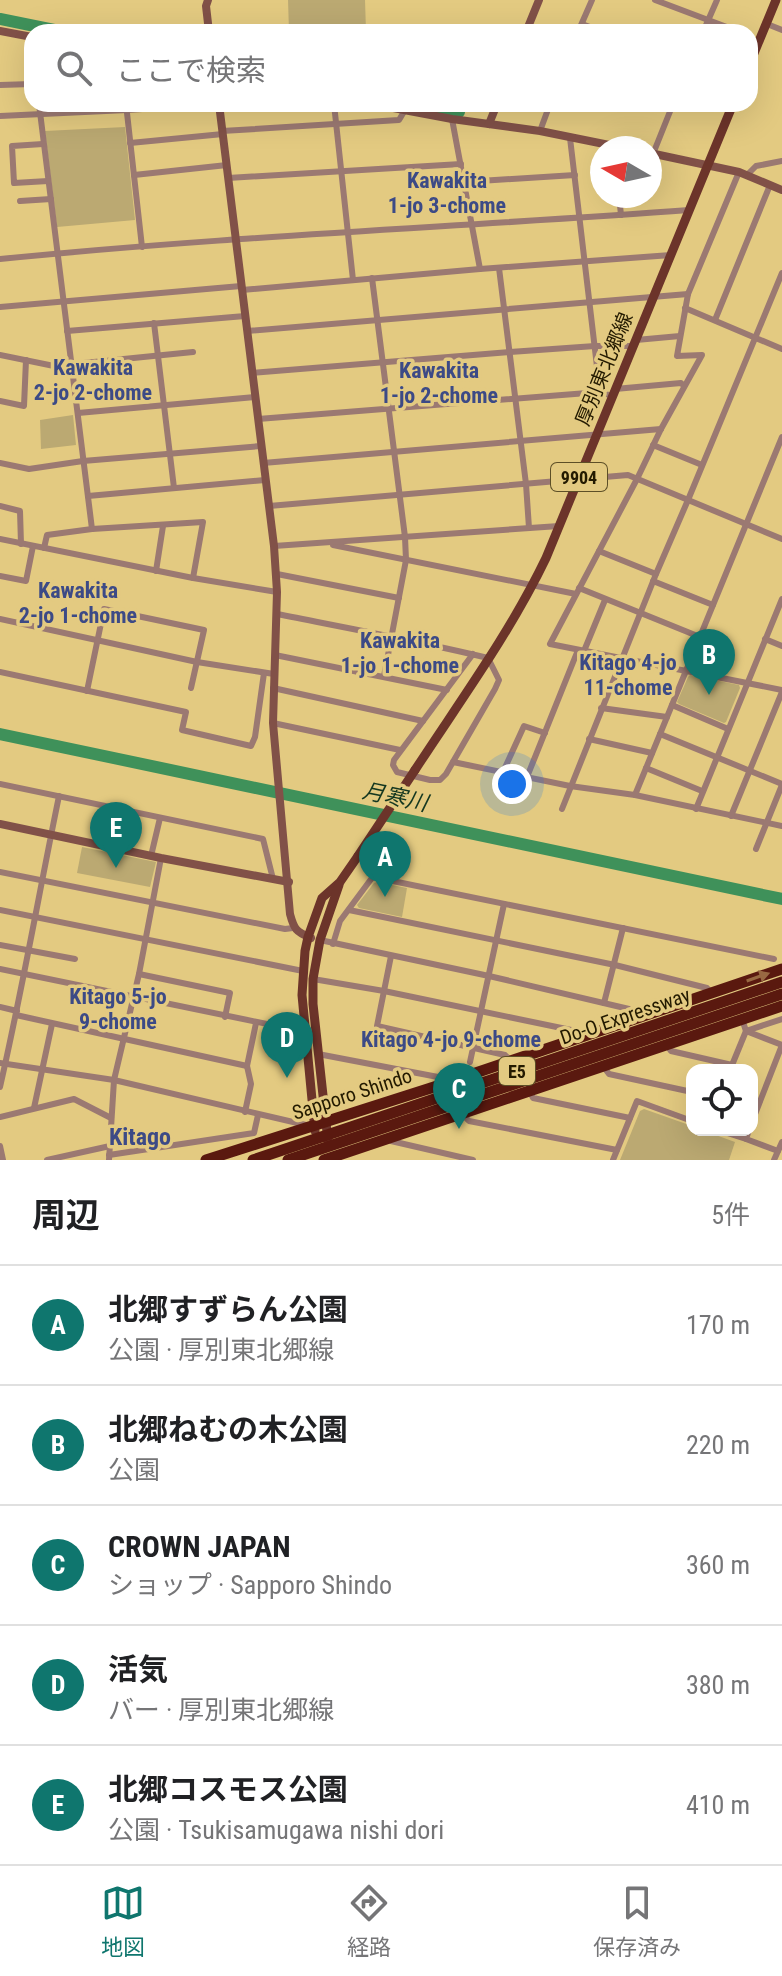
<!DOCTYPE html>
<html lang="ja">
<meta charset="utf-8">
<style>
:root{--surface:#fff;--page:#f6f6f6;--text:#202124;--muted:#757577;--line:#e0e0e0;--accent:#0f766e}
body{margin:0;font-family:"Roboto Condensed","Noto Sans JP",sans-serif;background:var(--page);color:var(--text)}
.controls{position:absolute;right:24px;bottom:24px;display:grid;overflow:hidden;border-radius:16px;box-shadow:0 8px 32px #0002}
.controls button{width:72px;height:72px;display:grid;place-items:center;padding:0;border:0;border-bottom:2px solid var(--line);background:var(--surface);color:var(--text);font:40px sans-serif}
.compass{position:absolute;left:590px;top:136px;width:72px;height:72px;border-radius:50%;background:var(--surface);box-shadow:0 8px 32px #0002;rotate:279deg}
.you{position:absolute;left:512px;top:784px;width:28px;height:28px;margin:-20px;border:6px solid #fff;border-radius:50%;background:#1a73e8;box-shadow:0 0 0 12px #1a73e833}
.badge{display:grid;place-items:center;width:52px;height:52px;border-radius:50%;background:var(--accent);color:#fff;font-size:26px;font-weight:700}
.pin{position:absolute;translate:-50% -66px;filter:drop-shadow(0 2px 4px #0008)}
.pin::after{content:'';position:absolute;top:42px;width:28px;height:24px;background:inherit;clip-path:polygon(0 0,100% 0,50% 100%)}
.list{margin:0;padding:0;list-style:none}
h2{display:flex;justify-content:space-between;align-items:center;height:104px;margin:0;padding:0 32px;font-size:34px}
h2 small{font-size:26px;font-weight:400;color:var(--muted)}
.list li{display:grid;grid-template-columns:52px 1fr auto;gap:24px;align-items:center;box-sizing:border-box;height:120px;padding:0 32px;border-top:2px solid var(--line)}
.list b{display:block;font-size:30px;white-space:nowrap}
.list p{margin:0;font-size:26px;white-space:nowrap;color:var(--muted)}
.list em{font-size:26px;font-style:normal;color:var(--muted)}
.icon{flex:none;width:44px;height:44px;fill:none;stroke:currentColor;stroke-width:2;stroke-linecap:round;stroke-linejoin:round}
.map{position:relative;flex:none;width:782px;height:1160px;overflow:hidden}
.search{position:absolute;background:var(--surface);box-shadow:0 8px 32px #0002;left:24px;right:24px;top:24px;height:88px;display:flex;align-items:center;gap:20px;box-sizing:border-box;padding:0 28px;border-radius:24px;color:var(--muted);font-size:30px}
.sheet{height:704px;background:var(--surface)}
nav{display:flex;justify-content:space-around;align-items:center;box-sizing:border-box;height:112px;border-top:2px solid var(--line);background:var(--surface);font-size:22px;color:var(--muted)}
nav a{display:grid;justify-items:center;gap:4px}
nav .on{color:var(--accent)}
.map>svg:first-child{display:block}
.green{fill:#bba972}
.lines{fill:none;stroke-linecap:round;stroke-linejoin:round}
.river{stroke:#3f915a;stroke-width:12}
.street{stroke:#9b7972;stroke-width:6}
.secondary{stroke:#815148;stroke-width:8}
.primary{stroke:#6c342a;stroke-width:9}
.highway{stroke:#5a190f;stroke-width:11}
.primary-bridge{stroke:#6c342a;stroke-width:9}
.highway-bridge{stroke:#5a190f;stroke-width:11}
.oneway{fill:#986942}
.labels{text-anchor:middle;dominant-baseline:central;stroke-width:7;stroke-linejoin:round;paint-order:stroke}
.shield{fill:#e3ca81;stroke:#5d4f27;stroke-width:2}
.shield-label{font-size:18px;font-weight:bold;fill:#231a00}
.street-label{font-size:20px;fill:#231a00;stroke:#e3ca81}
.neighbourhood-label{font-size:22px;font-weight:bold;fill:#3c4a86;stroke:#e3ca81}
.water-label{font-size:22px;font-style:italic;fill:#143720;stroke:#e3ca81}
.quarter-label{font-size:24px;font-weight:bold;fill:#3c4a86;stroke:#e3ca81}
</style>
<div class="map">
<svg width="782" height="1160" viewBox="0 0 782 1160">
<rect width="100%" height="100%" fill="#e3ca81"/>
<g class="green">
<polygon points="288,0 365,0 366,32 289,32"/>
<polygon points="125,127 135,220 57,227 45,131"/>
<polygon points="73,415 76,445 41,449 40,420"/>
<polygon points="690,675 739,685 740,688 726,722 724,723 679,704 677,702 688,677"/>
<polygon points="82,847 156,862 150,887 77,873"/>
<polygon points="377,882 407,888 402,917 359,908 357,905 374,883"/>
<polygon points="644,1109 692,1126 692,1130 702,1130 735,1142 729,1160 620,1160 640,1111"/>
</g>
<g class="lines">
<g class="river">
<polyline points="0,19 64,32"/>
<polyline points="415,104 459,112"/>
<polyline points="0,734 782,899"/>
</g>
<g class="street">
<polyline points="655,0 740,32"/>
<polyline points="582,24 603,32"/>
<polyline points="767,24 782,30"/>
<polyline points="578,32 592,0"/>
<polyline points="703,32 717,0"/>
<polyline points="30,37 32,57"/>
<polyline points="0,85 32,84"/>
<polyline points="39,104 92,529"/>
<polyline points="126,104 142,247"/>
<polyline points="334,104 353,280"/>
<polyline points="0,116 127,110 219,104"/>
<polyline points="452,119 480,269"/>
<polyline points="222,131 399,120 405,110"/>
<polyline points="540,131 550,104"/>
<polyline points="570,138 600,392 612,396"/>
<polyline points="130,143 223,134"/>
<polyline points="43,144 12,146 14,183 48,181"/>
<polyline points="653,154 673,104"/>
<polyline points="739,172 688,294 677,356 702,355 661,429 637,479 550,644 782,690"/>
<polyline points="134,175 227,165"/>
<polyline points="747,175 756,166 782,161"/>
<polyline points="228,178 461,164"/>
<polyline points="464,182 575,175"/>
<polyline points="619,196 621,215"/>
<polyline points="20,201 51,199"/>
<path d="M 0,259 C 229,236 460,227 689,210"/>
<polyline points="499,268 526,484 529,528"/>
<polyline points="372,278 405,537 406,560 384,676"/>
<polyline points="242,290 480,269 671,255"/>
<polyline points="0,307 241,286"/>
<polyline points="685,308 782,349"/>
<polyline points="715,320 770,185"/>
<polyline points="154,323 174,488"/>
<polyline points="67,331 245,316"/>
<polyline points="247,331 688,294"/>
<polyline points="636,340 680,336"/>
<polyline points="0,355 54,366 193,352"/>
<polyline points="252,373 510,352 595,346 633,346"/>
<polyline points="615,389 681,383 684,386"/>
<polyline points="0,401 24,406 26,360"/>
<polyline points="78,413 255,397"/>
<polyline points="258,419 600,392"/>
<polyline points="653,445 702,465"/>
<polyline points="0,463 29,469 83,461 261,446"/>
<polyline points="263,463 661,429"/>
<polyline points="88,496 265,480"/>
<polyline points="0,506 20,511 21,544"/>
<polyline points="269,506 628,475 782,539"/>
<polyline points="0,539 193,578 277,592"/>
<polyline points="333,545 576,594"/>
<polyline points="274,546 559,526"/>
<polyline points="44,548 47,535 92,529 203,522 193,578"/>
<polyline points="599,551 656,574"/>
<polyline points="156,571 163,526"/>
<polyline points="277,574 399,598"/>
<polyline points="0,576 26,581 33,546"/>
<polyline points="653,581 713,605"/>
<polyline points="579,588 700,637"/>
<path d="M 277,614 C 347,628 418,641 488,658 L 499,680 L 495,689 L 446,774 L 440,780 L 430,780 L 397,772 L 393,765 L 394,760 L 473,654"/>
<polyline points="0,619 197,662 274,674"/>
<polyline points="765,639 782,646"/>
<polyline points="584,651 605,600"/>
<polyline points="275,655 447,690"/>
<polyline points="0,672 186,712 182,730 251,746 255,737 264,673"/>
<polyline points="273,688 423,721"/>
<polyline points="87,691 104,609 204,630 191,688"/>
<polyline points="672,705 728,729"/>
<polyline points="601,708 667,717"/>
<polyline points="273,723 400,750"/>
<polyline points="660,734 782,784"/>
<polyline points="589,739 652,753"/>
<polyline points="453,762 570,786 635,795 782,826"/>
<polyline points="646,768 702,791"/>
<polyline points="503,772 524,726 545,733"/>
<polyline points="527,777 578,650"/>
<polyline points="0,784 263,839 273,879"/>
<polyline points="635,795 782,437"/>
<polyline points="562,809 656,574 688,500 782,273"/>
<polyline points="696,809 782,599"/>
<polyline points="731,816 782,692"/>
<polyline points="756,849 782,785"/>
<polyline points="151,856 160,818"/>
<polyline points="0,872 285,929 293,928"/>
<polyline points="373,877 774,959"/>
<polyline points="0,910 303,971"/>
<polyline points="349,910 615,965 707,988 711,992"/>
<polyline points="320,940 489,976 629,1009 637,1017"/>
<polyline points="333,944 340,921 386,859"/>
<polyline points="0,945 75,959"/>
<polyline points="391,956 377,1026 505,1055 511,1061"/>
<polyline points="0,969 306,1032"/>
<polyline points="139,974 230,993 225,1017"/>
<polyline points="313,979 384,991 576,1031 580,1038"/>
<polyline points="604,1003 623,928"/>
<polyline points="0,1007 17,1011"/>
<polyline points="16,1015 247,1066"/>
<polyline points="742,1019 746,1031 782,1019"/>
<polyline points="666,1044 671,1051 732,1065"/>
<polyline points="318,1054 438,1077 442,1084"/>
<polyline points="470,1062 504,904"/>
<polyline points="0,1063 114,1080 306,1125"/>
<polyline points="603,1066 609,1074 692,1092"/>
<polyline points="730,1070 746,1031 782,1045"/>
<path d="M 0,1087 C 22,991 39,893 59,796"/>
<polyline points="529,1090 533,1098 630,1118"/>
<polyline points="34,1108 52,1024"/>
<polyline points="245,1112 251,1084 247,1066 256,1023"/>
<polyline points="462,1114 469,1121 617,1150"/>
<polyline points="0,1117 74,1099 111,1118"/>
<polyline points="752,1122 782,1045"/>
<polyline points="718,1130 746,1139"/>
<polyline points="749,1130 746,1139 778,1151"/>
<polyline points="391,1141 473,1160"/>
<polyline points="0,1146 3,1160"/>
<polyline points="109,1155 254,1133 258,1115"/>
<polyline points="47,1160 110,1146"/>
<polyline points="109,1160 114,1080 139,974 161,858"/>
<polyline points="613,1160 637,1101 692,1121"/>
<polyline points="774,1160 782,1142"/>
</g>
<g class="secondary">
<polyline points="208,0 206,6 209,32"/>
<polyline points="0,31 32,37"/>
<polyline points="526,32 539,0"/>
<path d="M 219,104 L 274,546 L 277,592 L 273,723 L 290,914 C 294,929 296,932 311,938"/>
<polyline points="372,104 452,119 540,131 624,148"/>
<polyline points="489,124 497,104"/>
<polyline points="650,153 739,172 782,190"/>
<polyline points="0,824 161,858 289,882"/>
</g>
<g class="primary">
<polyline points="750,63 776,0"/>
<path d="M 415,770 C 460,701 510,633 546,558 L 733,104"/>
<polyline points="315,1131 302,995 305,951 308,937 322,898 340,882 358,856"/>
<polyline points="328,1141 313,1004 313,979 320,940 339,885"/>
</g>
<g class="highway">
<polyline points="206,1160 434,1087 782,969"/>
<polyline points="324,1160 782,1006"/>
</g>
<polyline class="primary-bridge" points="358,856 415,770"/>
<g class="highway-bridge">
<polyline points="253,1160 782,982"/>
<polyline points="288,1160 782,994"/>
</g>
</g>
<defs><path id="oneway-solid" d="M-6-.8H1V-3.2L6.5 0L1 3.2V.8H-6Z" transform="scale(2)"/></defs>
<use class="oneway" href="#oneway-solid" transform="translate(758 977) rotate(-19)"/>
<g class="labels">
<g class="shield">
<rect x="551" y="463" width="56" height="28" rx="6"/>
<rect x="499" y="1057" width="36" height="28" rx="6"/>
</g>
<g class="shield-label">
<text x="579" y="477">9904</text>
<text x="517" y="1071">E5</text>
</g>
<g class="street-label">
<text transform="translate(604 369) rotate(-68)">厚別東北郷線</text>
<text transform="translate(625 1016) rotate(-19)">Do-O Expressway</text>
<text transform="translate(352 1094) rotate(-18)">Sapporo Shindo</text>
</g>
<g class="neighbourhood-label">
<text x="447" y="180">Kawakita<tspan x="447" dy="25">1-jo 3-chome</tspan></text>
<text x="93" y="367">Kawakita<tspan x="93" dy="25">2-jo 2-chome</tspan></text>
<text x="439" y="370">Kawakita<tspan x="439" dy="25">1-jo 2-chome</tspan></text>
<text x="78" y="590">Kawakita<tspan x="78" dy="25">2-jo 1-chome</tspan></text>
<text x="400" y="640">Kawakita<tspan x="400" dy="25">1-jo 1-chome</tspan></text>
<text x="628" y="662">Kitago 4-jo<tspan x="628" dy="25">11-chome</tspan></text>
<text x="118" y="996">Kitago 5-jo<tspan x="118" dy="25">9-chome</tspan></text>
<text x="451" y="1039">Kitago 4-jo 9-chome</text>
</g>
<g class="water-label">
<text transform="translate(395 797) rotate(12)">月寒川</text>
</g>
<g class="quarter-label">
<text x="140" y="1137">Kitago</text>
</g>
</g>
</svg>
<div class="controls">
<button><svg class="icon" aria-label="locate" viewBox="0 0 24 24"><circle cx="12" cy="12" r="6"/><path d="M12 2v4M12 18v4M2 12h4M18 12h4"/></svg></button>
</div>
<svg class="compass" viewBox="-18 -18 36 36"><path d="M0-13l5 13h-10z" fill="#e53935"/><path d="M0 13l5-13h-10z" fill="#757577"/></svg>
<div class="you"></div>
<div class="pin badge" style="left:385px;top:897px">A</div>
<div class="pin badge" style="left:709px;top:695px">B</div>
<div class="pin badge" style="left:459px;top:1129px">C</div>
<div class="pin badge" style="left:287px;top:1078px">D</div>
<div class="pin badge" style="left:116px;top:868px">E</div>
<div class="search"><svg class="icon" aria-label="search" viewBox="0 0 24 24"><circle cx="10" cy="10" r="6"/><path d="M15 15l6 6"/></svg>ここで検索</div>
</div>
<section class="sheet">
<h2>周辺<small>5件</small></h2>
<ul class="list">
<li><span class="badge">A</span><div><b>北郷すずらん公園</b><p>公園 · 厚別東北郷線</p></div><em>170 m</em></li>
<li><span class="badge">B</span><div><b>北郷ねむの木公園</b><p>公園</p></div><em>220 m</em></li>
<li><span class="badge">C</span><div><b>CROWN JAPAN</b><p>ショップ · Sapporo Shindo</p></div><em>360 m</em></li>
<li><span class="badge">D</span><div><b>活気</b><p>バー · 厚別東北郷線</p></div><em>380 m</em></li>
<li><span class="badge">E</span><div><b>北郷コスモス公園</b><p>公園 · Tsukisamugawa nishi dori</p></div><em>410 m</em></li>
</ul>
</section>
<nav>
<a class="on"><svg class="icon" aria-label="map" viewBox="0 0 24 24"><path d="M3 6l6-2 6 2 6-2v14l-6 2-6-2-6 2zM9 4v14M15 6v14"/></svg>地図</a>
<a><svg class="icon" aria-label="directions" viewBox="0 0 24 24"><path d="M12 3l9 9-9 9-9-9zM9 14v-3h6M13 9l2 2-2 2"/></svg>経路</a>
<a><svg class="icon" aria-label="saved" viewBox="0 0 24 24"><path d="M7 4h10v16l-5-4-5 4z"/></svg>保存済み</a>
</nav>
